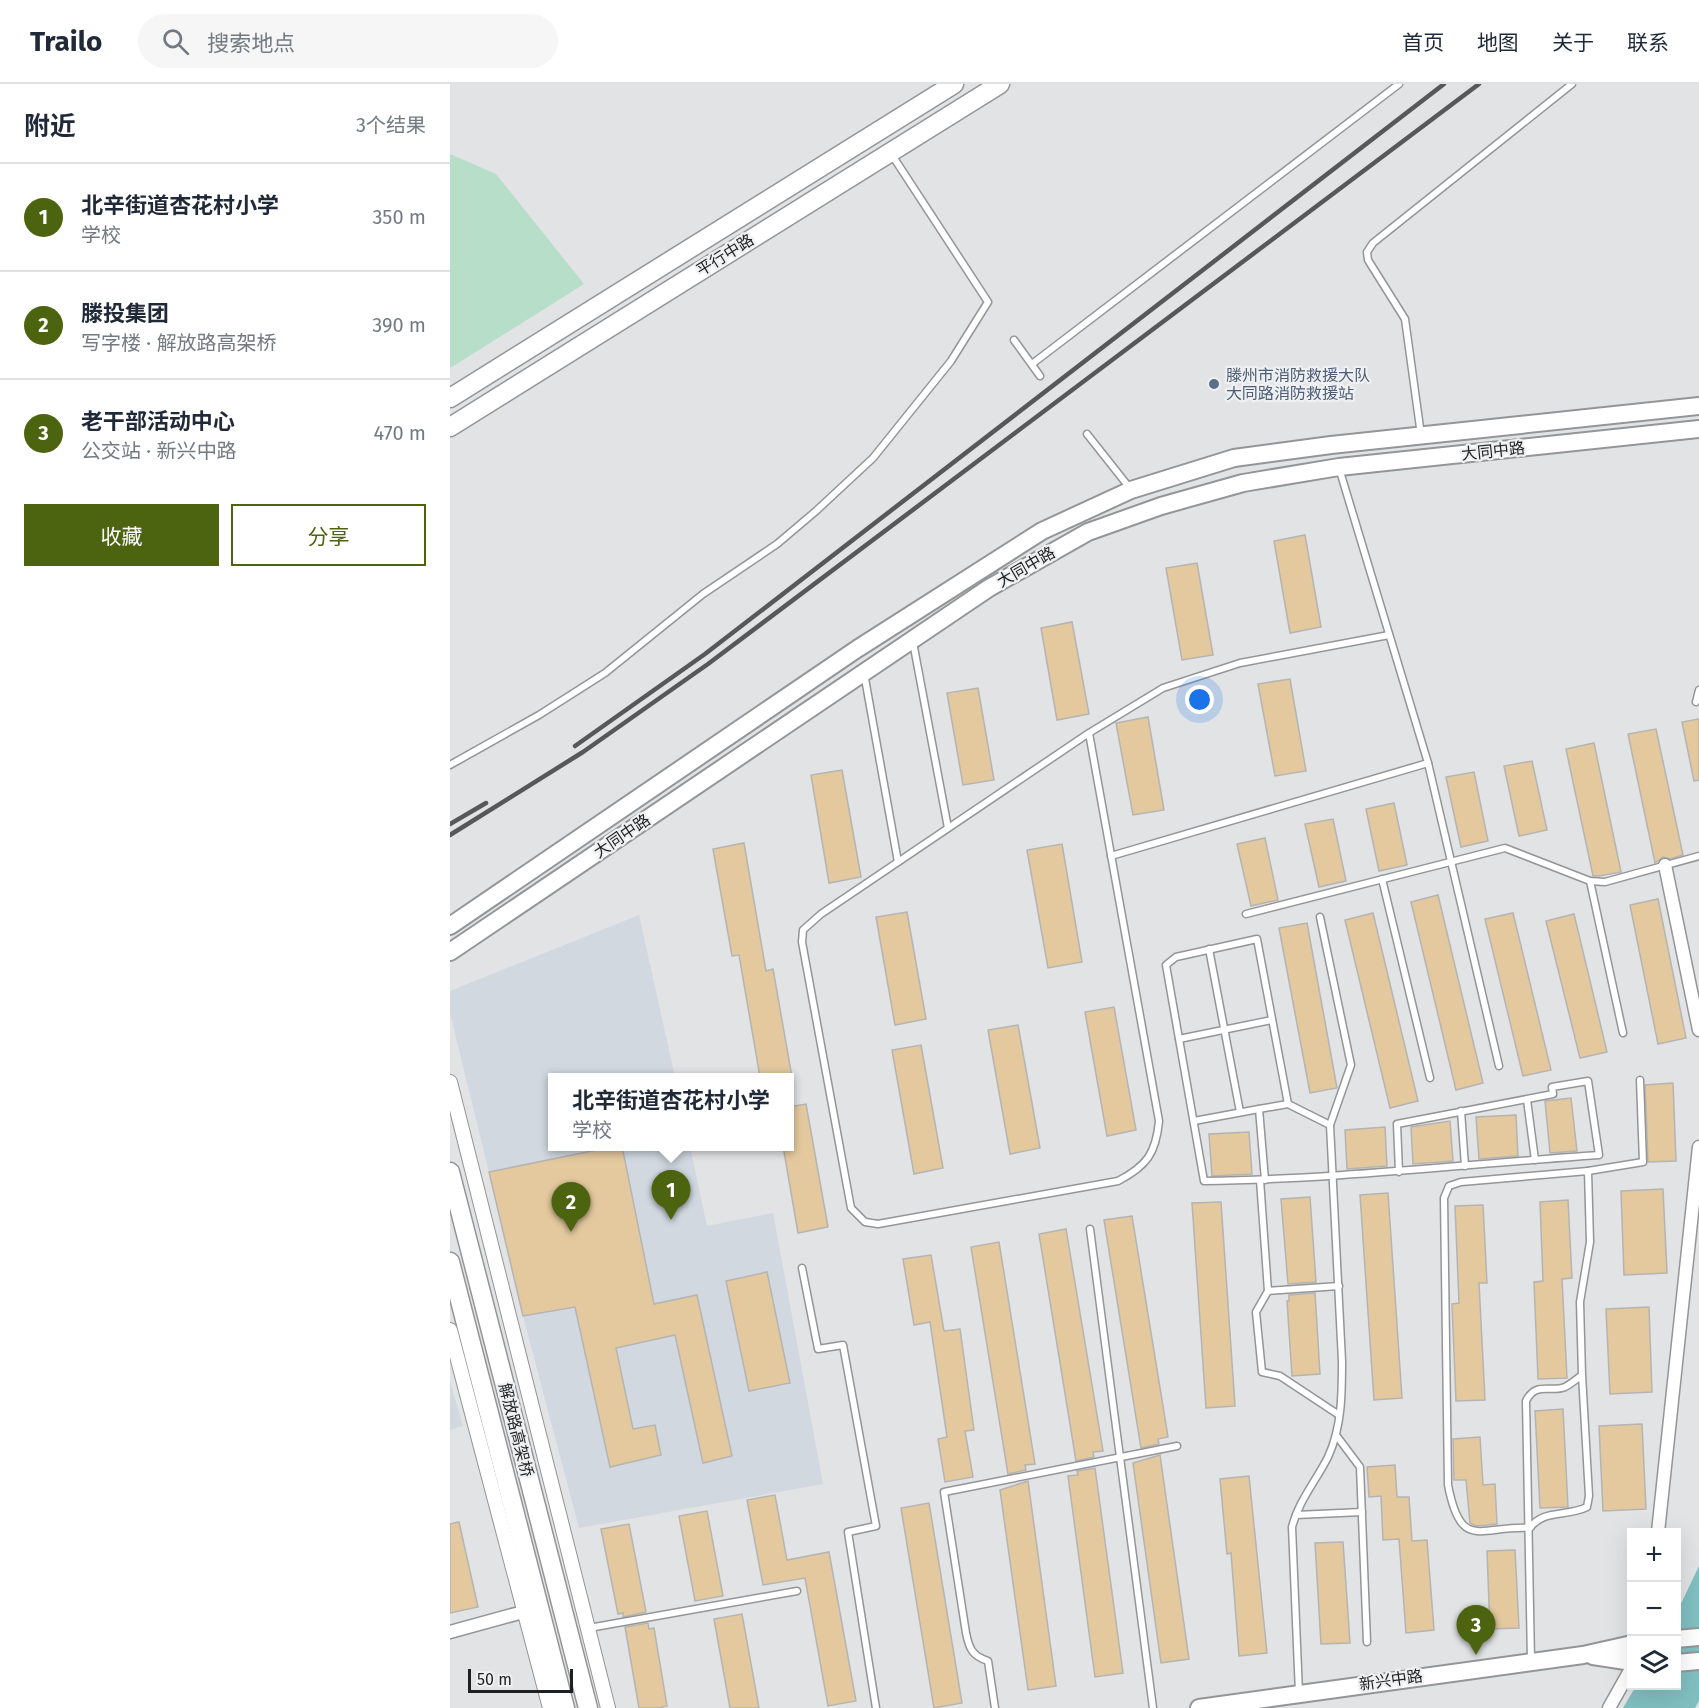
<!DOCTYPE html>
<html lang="zh">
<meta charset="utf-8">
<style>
:root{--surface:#fff;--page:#f6f6f7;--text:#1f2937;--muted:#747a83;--line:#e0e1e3;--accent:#4c630f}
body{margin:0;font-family:"Fira Sans","Noto Sans SC",sans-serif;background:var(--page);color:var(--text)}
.controls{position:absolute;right:18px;bottom:18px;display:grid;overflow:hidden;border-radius:0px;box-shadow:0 6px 24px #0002}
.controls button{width:54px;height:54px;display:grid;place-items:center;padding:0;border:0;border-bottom:2px solid var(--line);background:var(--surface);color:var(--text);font:30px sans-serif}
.scale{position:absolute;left:18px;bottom:15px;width:105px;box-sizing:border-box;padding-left:6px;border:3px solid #1f2021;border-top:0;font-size:16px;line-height:21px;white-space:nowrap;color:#1f2021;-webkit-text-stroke:4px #eff0f2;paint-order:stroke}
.you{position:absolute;left:750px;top:616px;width:21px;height:21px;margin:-15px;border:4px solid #fff;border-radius:50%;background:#1a73e8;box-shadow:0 0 0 9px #1a73e833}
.badge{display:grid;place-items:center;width:39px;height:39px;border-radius:50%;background:var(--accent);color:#fff;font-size:20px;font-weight:700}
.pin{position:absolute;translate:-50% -50px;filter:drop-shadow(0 2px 3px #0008)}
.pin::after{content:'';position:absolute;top:32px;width:21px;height:18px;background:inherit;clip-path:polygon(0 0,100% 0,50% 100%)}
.popup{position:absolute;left:98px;top:989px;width:246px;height:78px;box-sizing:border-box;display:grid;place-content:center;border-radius:0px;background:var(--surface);filter:drop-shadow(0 2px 4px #0005);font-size:20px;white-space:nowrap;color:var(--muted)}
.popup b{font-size:22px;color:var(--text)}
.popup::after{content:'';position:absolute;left:50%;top:100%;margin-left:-12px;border:12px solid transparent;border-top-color:var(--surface)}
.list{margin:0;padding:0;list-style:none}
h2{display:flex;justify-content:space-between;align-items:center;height:78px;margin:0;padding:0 24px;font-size:26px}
h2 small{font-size:20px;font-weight:400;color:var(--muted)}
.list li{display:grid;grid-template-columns:39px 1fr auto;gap:18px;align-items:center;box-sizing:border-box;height:108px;padding:0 24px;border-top:2px solid var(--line)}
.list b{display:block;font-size:22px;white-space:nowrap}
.list p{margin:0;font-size:20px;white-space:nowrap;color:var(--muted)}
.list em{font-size:20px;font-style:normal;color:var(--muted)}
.actions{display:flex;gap:12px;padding:18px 24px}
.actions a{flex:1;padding:14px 0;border:2px solid var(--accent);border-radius:0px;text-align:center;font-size:21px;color:var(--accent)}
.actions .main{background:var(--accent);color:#fff}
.icon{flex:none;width:33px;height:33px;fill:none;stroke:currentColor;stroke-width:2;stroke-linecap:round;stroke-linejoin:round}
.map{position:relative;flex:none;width:1249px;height:1624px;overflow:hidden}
header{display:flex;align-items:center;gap:36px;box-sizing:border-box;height:84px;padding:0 30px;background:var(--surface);border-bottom:2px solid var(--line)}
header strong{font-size:28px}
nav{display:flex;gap:33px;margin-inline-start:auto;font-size:21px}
.search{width:420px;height:54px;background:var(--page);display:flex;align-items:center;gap:15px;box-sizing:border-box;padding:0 21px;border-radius:33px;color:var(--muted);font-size:22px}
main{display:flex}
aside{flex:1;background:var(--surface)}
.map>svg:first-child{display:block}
.built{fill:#d1d8e0}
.green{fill:#b7dec8}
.water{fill:#80bfc1}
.building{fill:#e4c99e;stroke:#b5b4b2;stroke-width:1.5}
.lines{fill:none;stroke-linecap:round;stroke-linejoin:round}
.service-casing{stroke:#949597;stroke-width:9}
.minor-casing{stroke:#949597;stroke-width:15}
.tertiary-casing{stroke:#949597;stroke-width:16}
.secondary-casing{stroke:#949597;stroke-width:20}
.primary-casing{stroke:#949597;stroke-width:21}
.service{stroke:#fff;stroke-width:6}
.minor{stroke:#fff;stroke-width:12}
.tertiary{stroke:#fff;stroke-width:14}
.secondary{stroke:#fff;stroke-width:16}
.primary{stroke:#fff;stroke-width:18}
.rail{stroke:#57585a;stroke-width:4.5}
.service-dot{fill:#5c6f8a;stroke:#eff0f2;stroke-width:2}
.labels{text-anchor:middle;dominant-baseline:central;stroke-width:4.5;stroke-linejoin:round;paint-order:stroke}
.street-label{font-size:16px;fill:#1f2021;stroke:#eff0f2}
.service-label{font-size:16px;fill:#4e5e75;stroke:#eff0f2;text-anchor:start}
</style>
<header>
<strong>Trailo</strong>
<div class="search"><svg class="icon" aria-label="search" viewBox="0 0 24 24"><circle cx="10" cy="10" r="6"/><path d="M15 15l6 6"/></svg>搜索地点</div>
<nav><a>首页</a><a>地图</a><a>关于</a><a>联系</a></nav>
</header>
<main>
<aside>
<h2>附近<small>3个结果</small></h2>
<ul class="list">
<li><span class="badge">1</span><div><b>北辛街道杏花村小学</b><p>学校</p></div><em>350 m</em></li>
<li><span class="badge">2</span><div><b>滕投集团</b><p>写字楼 · 解放路高架桥</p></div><em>390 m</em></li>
<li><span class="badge">3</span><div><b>老干部活动中心</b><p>公交站 · 新兴中路</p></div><em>470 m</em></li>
</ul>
<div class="actions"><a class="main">收藏</a><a>分享</a></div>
</aside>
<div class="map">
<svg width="1249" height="1624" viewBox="0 0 1249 1624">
<rect width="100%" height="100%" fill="#e1e3e5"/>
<g class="built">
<polygon points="189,831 225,993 103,994 103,1062 166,1063 39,1088 0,929 0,907"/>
<polygon points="172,1063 240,1063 257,1142 323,1129 373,1400 129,1444 73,1232 201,1209"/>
<polygon points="0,1298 13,1342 0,1346"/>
</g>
<polygon class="green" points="0,70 46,90 134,200 0,284"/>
<polygon class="water" points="1249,1482 1249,1617 1245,1624 1173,1624 1186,1602 1226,1602 1227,1528"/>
<g class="building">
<polygon points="855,451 871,543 840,549 824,457"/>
<polygon points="747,479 763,571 732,576 716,484"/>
<polygon points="622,538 639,630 607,636 591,544"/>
<polygon points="840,595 856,687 825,692 808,600"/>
<polygon points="528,604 544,696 513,701 497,609"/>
<polygon points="698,633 714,726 683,731 666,639"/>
<polygon points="1249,635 1249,696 1244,697 1232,638"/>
<polygon points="1206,645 1233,771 1220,775 1213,773 1205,779 1178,650"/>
<polygon points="1144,659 1171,788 1149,792 1143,792 1116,665"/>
<polygon points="1082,677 1097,746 1069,752 1054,682"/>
<polygon points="392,686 411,793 379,799 361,691"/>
<polygon points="1024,688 1038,757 1011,763 996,693"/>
<polygon points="944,719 957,781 929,787 916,725"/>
<polygon points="883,735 896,797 869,803 855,740"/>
<polygon points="815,754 828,816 801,822 787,760"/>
<polygon points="294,759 316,887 323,885 342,993 310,993 289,871 282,872 263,765"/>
<polygon points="612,760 632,878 598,884 577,766"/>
<polygon points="988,811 1033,999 1006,1006 961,818"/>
<polygon points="1208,815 1236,954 1208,960 1180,821"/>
<polygon points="457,828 476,935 445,941 426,833"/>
<polygon points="923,829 968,1017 940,1024 895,836"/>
<polygon points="1063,829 1101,986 1073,992 1035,835"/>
<polygon points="1124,830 1157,968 1130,974 1096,837"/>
<polygon points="857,839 887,1004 860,1009 829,844"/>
<polygon points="664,923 686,1046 657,1052 635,928"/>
<polygon points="568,941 590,1064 560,1070 538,946"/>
<polygon points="471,961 493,1084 464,1090 442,966"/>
<polygon points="1223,999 1226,1077 1198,1078 1195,1001"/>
<polygon points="1121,1014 1127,1067 1100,1069 1095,1017"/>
<polygon points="356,1020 378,1143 348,1149 333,1062 339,1062 339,1023"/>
<polygon points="1066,1031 1068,1072 1029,1075 1026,1033"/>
<polygon points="1000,1037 1003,1077 963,1080 961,1043"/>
<polygon points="935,1043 937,1082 897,1085 895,1046"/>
<polygon points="799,1048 802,1090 762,1092 759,1050"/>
<polygon points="166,1062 172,1062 204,1220 247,1211 282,1372 253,1379 225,1251 166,1264 183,1345 205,1341 211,1371 160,1383 125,1223 73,1232 39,1088"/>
<polygon points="1213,1105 1217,1189 1174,1191 1171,1107"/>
<polygon points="938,1109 952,1314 924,1316 910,1111"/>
<polygon points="860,1113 866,1198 838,1200 831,1115"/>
<polygon points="1118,1116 1122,1194 1112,1195 1117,1294 1088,1295 1084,1198 1093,1197 1090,1118"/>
<polygon points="771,1118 785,1322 756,1324 742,1119"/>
<polygon points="1033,1121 1037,1199 1029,1199 1035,1316 1006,1317 1002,1220 1009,1219 1005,1122"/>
<polygon points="682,1132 718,1353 708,1355 709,1360 691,1364 654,1136"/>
<polygon points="616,1145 653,1367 643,1368 644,1373 626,1377 589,1150"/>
<polygon points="549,1158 585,1380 575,1381 576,1386 558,1390 521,1163"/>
<polygon points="481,1171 494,1247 510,1245 524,1346 515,1347 523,1393 495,1398 488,1355 497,1353 480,1238 464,1241 453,1175"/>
<polygon points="317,1188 340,1299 299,1307 276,1197"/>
<polygon points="865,1209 870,1290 842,1292 837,1217 839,1217 839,1211"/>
<polygon points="1199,1223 1202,1308 1160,1310 1156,1225"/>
<polygon points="1113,1325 1118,1423 1090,1424 1085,1327"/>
<polygon points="1192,1340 1196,1425 1153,1427 1149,1342"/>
<polygon points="1030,1353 1033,1401 1045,1400 1047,1440 1026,1442 1020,1439 1016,1396 1004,1396 1003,1355"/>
<polygon points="710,1371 739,1575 711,1579 683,1379"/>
<polygon points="945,1381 947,1413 959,1413 962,1457 977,1456 984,1546 956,1549 949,1455 933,1456 931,1412 919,1413 917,1383"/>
<polygon points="645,1384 673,1589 645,1593 618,1392 628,1391 627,1387"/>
<polygon points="799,1392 817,1569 789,1572 781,1469 777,1470 770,1395"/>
<polygon points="578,1397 606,1602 578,1606 550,1406"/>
<polygon points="325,1411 337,1476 379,1468 406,1617 378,1622 355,1494 313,1501 297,1416"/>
<polygon points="479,1419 512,1619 484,1624 451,1424"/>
<polygon points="257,1427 273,1512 245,1517 229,1432"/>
<polygon points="9,1438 28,1523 0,1529 0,1440"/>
<polygon points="179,1440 196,1528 173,1533 173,1529 168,1530 151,1445"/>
<polygon points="893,1458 900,1559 871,1560 865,1459"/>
<polygon points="1065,1466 1069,1544 1040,1545 1037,1467"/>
<polygon points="292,1530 309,1624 280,1624 264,1535"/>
<polygon points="198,1539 199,1545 204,1544 217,1622 208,1624 189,1624 175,1543"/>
</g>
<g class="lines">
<g class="service-casing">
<g id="service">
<polyline points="564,256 590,292"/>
<polyline points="582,280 949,0"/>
<polyline points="637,350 679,403"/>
<polyline points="971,351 955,235 918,176 917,168 923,159 1122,0"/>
<polyline points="889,384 978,679 1049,982"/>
<polyline points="463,558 498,744"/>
<polyline points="414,589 448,778"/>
<polyline points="1246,618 1249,606"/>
<path d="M 639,649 L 709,1037 C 706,1069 697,1082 668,1097 L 428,1140 L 415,1138 L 401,1124 L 352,858 L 353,846 L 371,830 L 639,649 L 713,604 L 790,579 L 939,551"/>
<polyline points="0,681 89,631 155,589 253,510 327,460 366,427 423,374 501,277 538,218 442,71"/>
<polyline points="661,772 978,679"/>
<polyline points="932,795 980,994"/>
<polyline points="1140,797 1173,949"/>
<polyline points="796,830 1055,764 1140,797 1155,798 1249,772"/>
<polyline points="759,865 790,1028"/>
<polyline points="729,955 822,936"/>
<polyline points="1077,1016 1085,1076"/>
<path d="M 838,1020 L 807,855 L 726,873 L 716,881 L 754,1097 C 887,1095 1017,1080 1149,1071 L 1138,997 L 1102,1003 L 1103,1010 L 947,1040 L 949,1088"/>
<polyline points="1011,1027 1015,1082"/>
<polyline points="744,1037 809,1025"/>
<polyline points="1138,1087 1193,1078 1190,996"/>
<polyline points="810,1096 818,1207 806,1228 812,1288 830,1292 889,1331"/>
<polyline points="815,1096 809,1025 838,1020 880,1041"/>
<polyline points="640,1145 703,1624"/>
<polyline points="352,1184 368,1265 393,1261 426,1442 398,1448 426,1624"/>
<polyline points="818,1207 889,1202"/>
<polyline points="886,1351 910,1383 917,1558"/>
<polyline points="846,1431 912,1428"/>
<polyline points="139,1544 347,1507"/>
<path d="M 1081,1576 L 1076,1317 C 1086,1297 1100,1309 1115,1303 C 1121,1300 1127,1295 1132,1291 L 1130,1218 L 1140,1158 L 1138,1087 L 1011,1098 L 999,1102 L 994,1114 L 998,1401 C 1011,1469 1031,1441 1080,1444 C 1093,1425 1117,1433 1137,1423 L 1139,1412 L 1132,1291"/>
<path d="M 849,1609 L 842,1443 C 849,1416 866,1397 878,1373 C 892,1343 892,1309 892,1277 L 880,1041 L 901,981 L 870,833"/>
<path d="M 545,1624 L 538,1577 C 522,1572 519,1564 516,1549 L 494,1408 L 727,1362"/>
</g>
</g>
<g class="minor-casing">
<g id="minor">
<polyline points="1215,781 1249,946"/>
<polyline points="1208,1448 1249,1063"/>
<polyline points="0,1548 73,1528"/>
<polyline points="1159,1624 1182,1583"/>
</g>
</g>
<g class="tertiary-casing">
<g id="tertiary">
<polyline points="0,998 158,1624"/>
<polyline points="0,1246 100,1624"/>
</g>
</g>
<g class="secondary-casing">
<g id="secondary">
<polyline points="0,842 407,565 592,447 681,406 784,374 881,361 1249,322"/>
<polyline points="0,868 539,504 638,448 711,422 793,399 889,383 1249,345"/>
<polyline points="1226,1555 1249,1553"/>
<polyline points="1143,1572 1182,1578"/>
<polyline points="1226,1579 1249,1577"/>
<polyline points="749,1624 1133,1571 1182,1560"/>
</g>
</g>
<g class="primary-casing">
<g id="primary">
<polyline points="0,314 504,0"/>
<polyline points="0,343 550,0"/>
<polyline points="0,1088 138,1624"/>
<polyline points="0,1178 115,1624"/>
</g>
</g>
<use href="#service" class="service"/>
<use href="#minor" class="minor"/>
<use href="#tertiary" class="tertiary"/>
<use href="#secondary" class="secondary"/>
<use href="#primary" class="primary"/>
<g class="rail">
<polyline points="125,662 255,570 994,0"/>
<polyline points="0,740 36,719"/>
<polyline points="0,751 133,668 258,580 1029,0"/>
</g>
</g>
<circle class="service-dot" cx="764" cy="300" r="6"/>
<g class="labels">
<g class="street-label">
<text transform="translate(275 171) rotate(-32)">平行中路</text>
<text transform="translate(1043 367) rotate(-6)">大同中路</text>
<text transform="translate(576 483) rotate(-30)">大同中路</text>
<text transform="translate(172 752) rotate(-34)">大同中路</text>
<text transform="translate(66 1346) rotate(76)">解放路高架桥</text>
<text transform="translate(941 1596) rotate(-8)">新兴中路</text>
</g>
<g class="service-label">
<text x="776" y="291">滕州市消防救援大队<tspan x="776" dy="18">大同路消防救援站</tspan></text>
</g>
</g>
</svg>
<div class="controls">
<button>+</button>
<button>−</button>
<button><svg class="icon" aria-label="layers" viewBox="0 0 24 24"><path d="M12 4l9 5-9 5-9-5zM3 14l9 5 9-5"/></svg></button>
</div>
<div class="scale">50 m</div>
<div class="you"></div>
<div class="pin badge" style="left:221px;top:1136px">1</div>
<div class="popup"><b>北辛街道杏花村小学</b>学校</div>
<div class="pin badge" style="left:121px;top:1148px">2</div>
<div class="pin badge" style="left:1026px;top:1571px">3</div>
</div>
</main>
